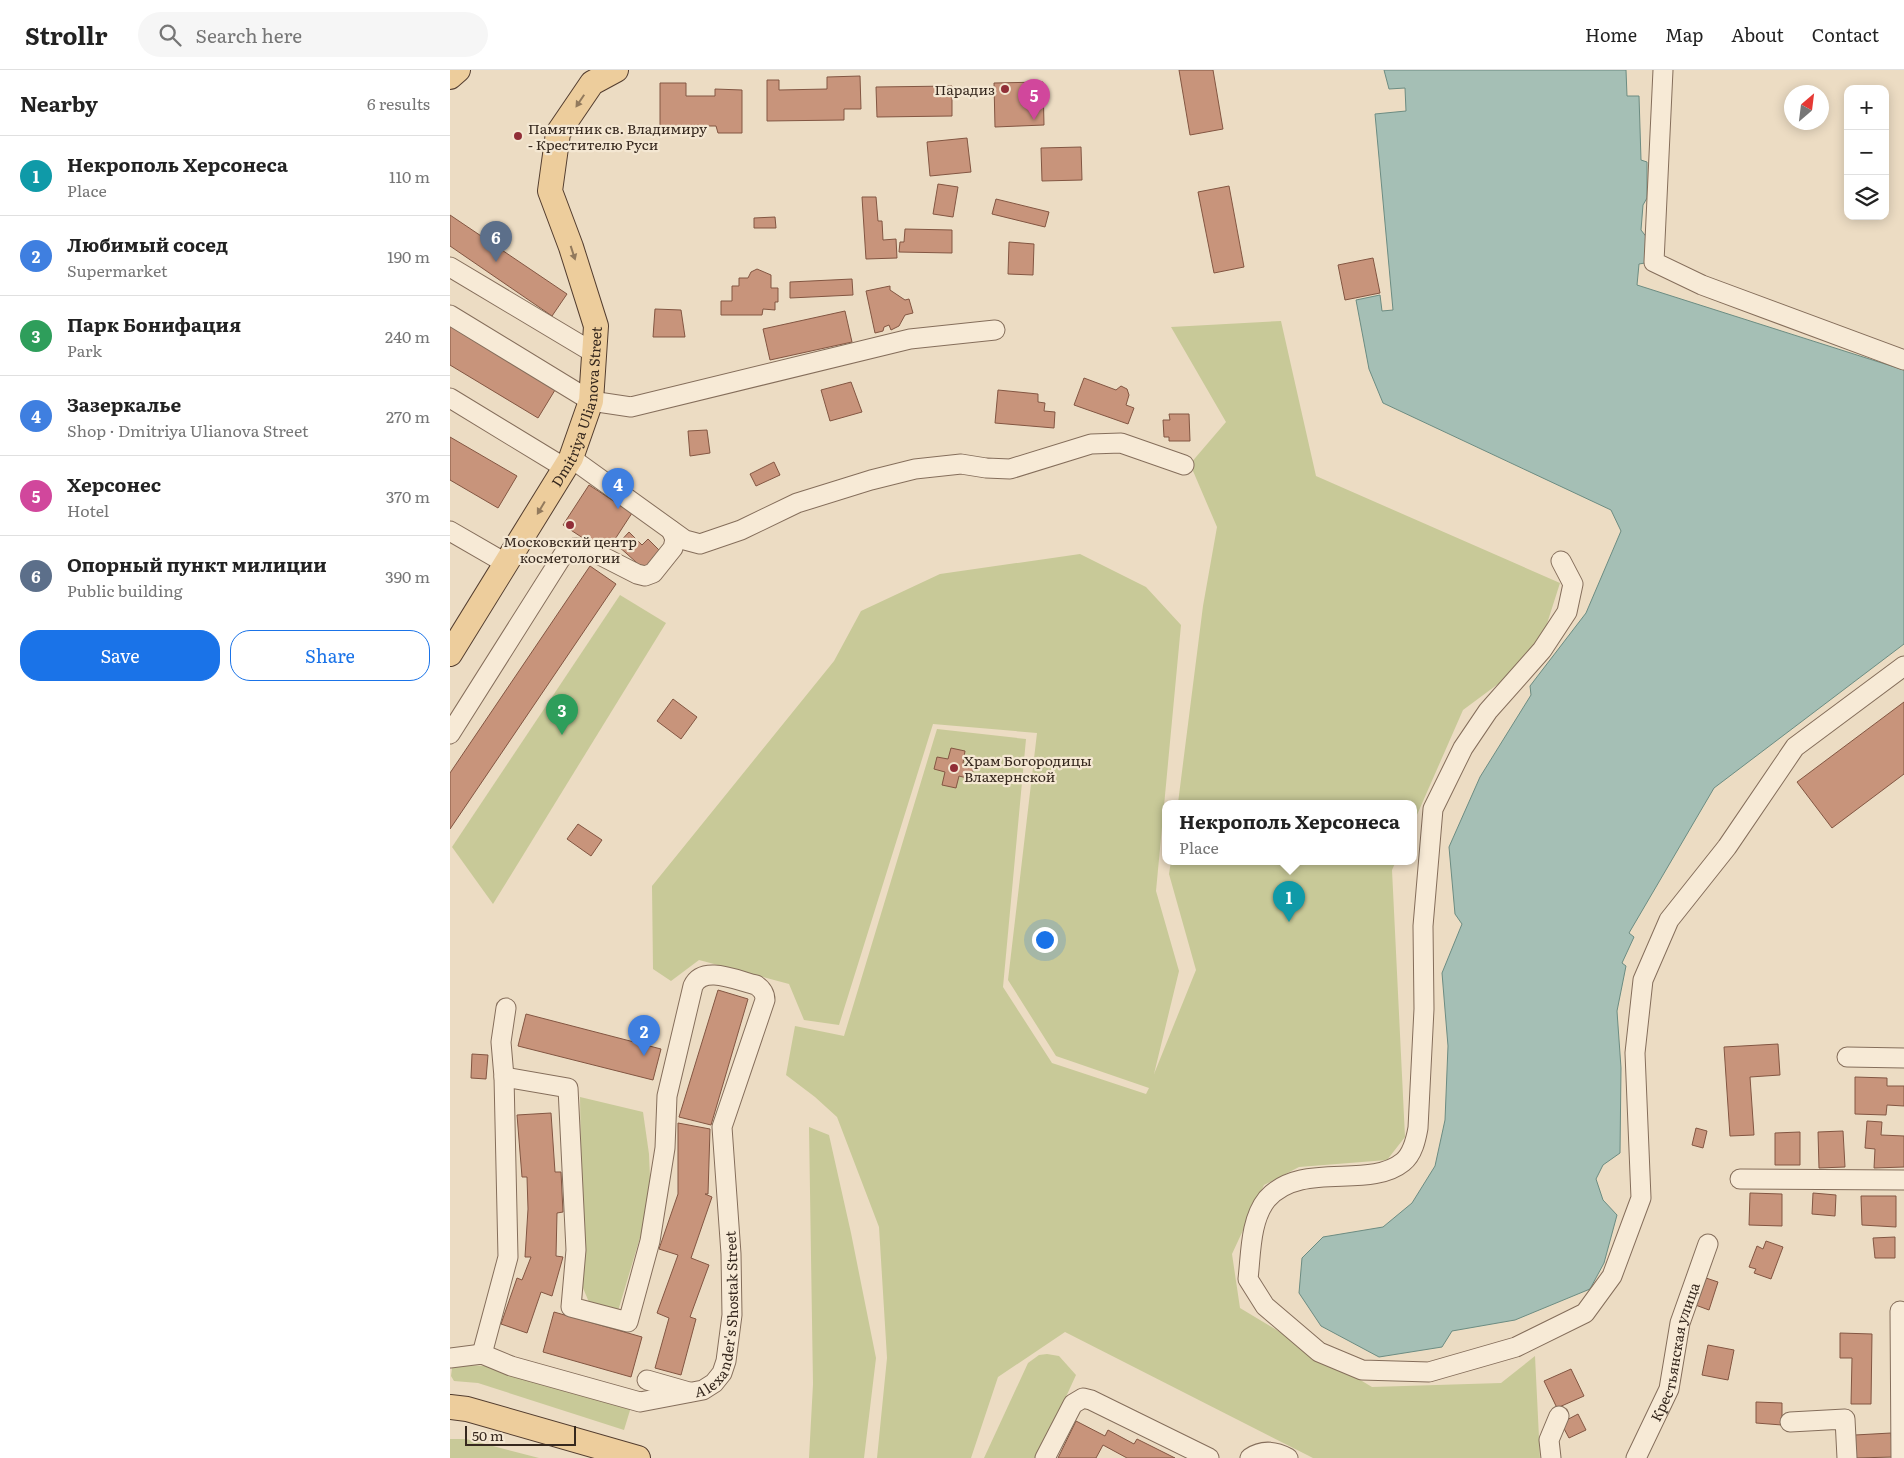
<!DOCTYPE html>
<meta charset="utf-8">
<style>
:root{--surface:#fff;--page:#f6f6f6;--text:#222;--muted:#767676;--line:#e0e0e0;--accent:#1a73e8}
body{margin:0;font-family:Literata,serif;background:var(--page);color:var(--text)}
.controls{position:absolute;right:15px;top:15px;display:grid;overflow:hidden;border-radius:10px;box-shadow:0 2px 12px #0003}
.controls button{width:45px;height:45px;display:grid;place-items:center;padding:0;border:0;border-bottom:1px solid var(--line);background:var(--surface);color:var(--text);font:25px sans-serif}
.compass{position:absolute;left:1334px;top:15px;width:45px;height:45px;border-radius:50%;background:var(--surface);box-shadow:0 2px 12px #0003;rotate:28deg}
.scale{position:absolute;left:15px;bottom:12px;width:111px;box-sizing:border-box;padding-left:5px;border:2px solid #36281e;border-top:0;font-size:14px;line-height:18px;white-space:nowrap;color:#36281e;-webkit-text-stroke:4px #f4e7d2;paint-order:stroke}
.you{position:absolute;left:594px;top:869px;width:18px;height:18px;margin:-12px;border:4px solid #fff;border-radius:50%;background:#1a73e8;box-shadow:0 0 0 8px #1a73e833}
.badge{display:grid;place-items:center;width:32px;height:32px;border-radius:50%;background:var(--accent);color:#fff;font-size:16px;font-weight:700}
.pin{position:absolute;translate:-50% -41px;filter:drop-shadow(0 1px 2px #0008)}
.pin::after{content:'';position:absolute;top:26px;width:18px;height:15px;background:inherit;clip-path:polygon(0 0,100% 0,50% 100%)}
.popup{position:absolute;left:712px;top:730px;width:255px;height:65px;box-sizing:border-box;display:grid;place-content:center;border-radius:10px;background:var(--surface);filter:drop-shadow(0 1px 4px #0005);font-size:16px;white-space:nowrap;color:var(--muted)}
.popup b{font-size:19px;color:var(--text)}
.popup::after{content:'';position:absolute;left:50%;top:100%;margin-left:-10px;border:10px solid transparent;border-top-color:var(--surface)}
.list{margin:0;padding:0;list-style:none}
h2{display:flex;justify-content:space-between;align-items:center;height:65px;margin:0;padding:0 20px;font-size:21px}
h2 small{font-size:16px;font-weight:400;color:var(--muted)}
.list li{display:grid;grid-template-columns:32px 1fr auto;gap:15px;align-items:center;box-sizing:border-box;height:80px;padding:0 20px;border-top:1px solid var(--line)}
.list b{display:block;font-size:19px;white-space:nowrap}
.list p{margin:0;font-size:16px;white-space:nowrap;color:var(--muted)}
.list em{font-size:16px;font-style:normal;color:var(--muted)}
.actions{display:flex;gap:10px;padding:15px 20px}
.actions a{flex:1;padding:11px 0;border:1px solid var(--accent);border-radius:20px;text-align:center;font-size:18px;color:var(--accent)}
.actions .main{background:var(--accent);color:#fff}
.icon{flex:none;width:28px;height:28px;fill:none;stroke:currentColor;stroke-width:2;stroke-linecap:round;stroke-linejoin:round}
.map{position:relative;flex:none;width:1454px;height:1388px;overflow:hidden}
header{display:flex;align-items:center;gap:30px;box-sizing:border-box;height:70px;padding:0 25px;background:var(--surface);border-bottom:1px solid var(--line)}
header strong{font-size:24px}
nav{display:flex;gap:28px;margin-inline-start:auto;font-size:18px}
.search{width:350px;height:45px;background:var(--page);display:flex;align-items:center;gap:12px;box-sizing:border-box;padding:0 18px;border-radius:28px;color:var(--muted);font-size:19px}
main{display:flex}
aside{flex:1;background:var(--surface)}
.map>svg:first-child{display:block}
.green{fill:#c8c998}
.water{fill:#a5bfb5;stroke:#6c8c82}
.building{fill:#c8947b;stroke:#835642}
.lines{fill:none;stroke-linecap:round;stroke-linejoin:round}
.minor-casing{stroke:#856e5b;stroke-width:21}
.major-casing{stroke:#533d2f;stroke-width:26}
.minor{stroke:#f7ead6;stroke-width:19}
.major{stroke:#edcd9c;stroke-width:24}
.oneway{fill:#927a5d}
.poi-dot{fill:#912e37;stroke:#f4e7d2;stroke-width:2}
.labels{text-anchor:middle;dominant-baseline:central;stroke-width:4.5;stroke-linejoin:round;paint-order:stroke}
.poi-label{font-size:14px;fill:#36281e;stroke:#f4e7d2;text-anchor:start}
.street-label{font-size:14px;fill:#36281e;stroke:#f4e7d2}
</style>
<header>
<strong>Strollr</strong>
<div class="search"><svg class="icon" aria-label="search" viewBox="0 0 24 24"><circle cx="10" cy="10" r="6"/><path d="M15 15l6 6"/></svg>Search here</div>
<nav><a>Home</a><a>Map</a><a>About</a><a>Contact</a></nav>
</header>
<main>
<aside>
<h2>Nearby<small>6 results</small></h2>
<ul class="list">
<li><span class="badge" style="background:#0f9aa8">1</span><div><b>Некрополь Херсонеса</b><p>Place</p></div><em>110 m</em></li>
<li><span class="badge" style="background:#3f7fe0">2</span><div><b>Любимый сосед</b><p>Supermarket</p></div><em>190 m</em></li>
<li><span class="badge" style="background:#2e9e5b">3</span><div><b>Парк Бонифация</b><p>Park</p></div><em>240 m</em></li>
<li><span class="badge" style="background:#3f7fe0">4</span><div><b>Зазеркалье</b><p>Shop · Dmitriya Ulianova Street</p></div><em>270 m</em></li>
<li><span class="badge" style="background:#d1479c">5</span><div><b>Херсонес</b><p>Hotel</p></div><em>370 m</em></li>
<li><span class="badge" style="background:#5c6f8a">6</span><div><b>Опорный пункт милиции</b><p>Public building</p></div><em>390 m</em></li>
</ul>
<div class="actions"><a class="main">Save</a><a>Share</a></div>
</aside>
<div class="map">
<svg width="1454" height="1388" viewBox="0 0 1454 1388">
<rect width="100%" height="100%" fill="#ecdcc3"/>
<g class="green">
<polygon points="831,251 866,406 1110,513 1087,585 1013,640 963,754 963,733 728,733 753,536 767,457 740,394 776,352 721,257"/>
<polygon points="630,484 696,517 731,555 706,821 729,901 704,1004 746,900 719,804 721,791 946,791 942,800 955,1067 937,1090 849,1097 814,1115 782,1184 790,1238 922,1317 1051,1313 1085,1286 1090,1388 863,1388 615,1262 548,1307 521,1388 427,1388 437,1288 429,1157 387,1047 365,1027 336,1005 345,956 394,966 487,659 576,669 553,917 602,993 696,1024 699,1018 606,986 558,910 587,663 483,654 389,955 354,950 339,914 249,890 221,911 203,899 202,816 384,591 411,541 490,504"/>
<polygon points="170,525 216,553 43,834 2,777"/>
<polygon points="130,1027 193,1042 199,1084 201,1131 168,1241 141,1237 133,1218"/>
<polygon points="359,1057 379,1065 401,1163 426,1288 414,1388 359,1388 363,1314"/>
<polygon points="597,1284 609,1286 626,1305 588,1388 534,1388 578,1293 589,1285"/>
<polygon points="15,1295 38,1296 181,1337 174,1360 28,1313 4,1311 1,1306 2,1298"/>
<polygon points="0,1369 16,1369 89,1388 0,1388"/>
</g>
<polygon class="water" points="934,0 1176,0 1177,26 1189,26 1191,90 1197,92 1197,128 1193,135 1191,160 1198,169 1195,193 1189,194 1187,215 1454,300 1454,574 1264,718 1179,863 1184,867 1172,893 1176,896 1167,941 1171,998 1170,1083 1153,1095 1146,1109 1153,1130 1167,1145 1154,1193 1140,1219 1065,1250 1002,1261 992,1277 929,1287 871,1256 849,1223 852,1188 873,1167 933,1157 962,1133 985,1096 995,1050 998,976 992,903 1012,854 1005,844 999,777 1030,707 1081,625 1080,616 1136,543 1171,461 1161,440 933,333 919,299 906,230 930,225 932,241 943,240 925,44 956,41 955,18 939,19"/>
<g class="building">
<polygon points="729,0 763,0 773,59 740,65"/>
<polygon points="410,6 411,39 394,39 394,50 317,51 317,10 329,10 329,20 377,19 377,7"/>
<polygon points="593,12 594,55 545,57 544,13"/>
<polygon points="210,13 236,13 236,26 265,26 265,19 292,20 292,63 268,63 266,56 239,56 239,65 210,65"/>
<polygon points="502,16 502,46 427,47 426,17"/>
<polygon points="517,68 521,102 480,106 477,72"/>
<polygon points="631,77 632,110 592,111 591,78"/>
<polygon points="488,114 508,117 503,147 483,144"/>
<polygon points="779,116 794,197 764,203 748,122"/>
<polygon points="412,127 426,127 428,151 432,151 433,170 446,169 447,188 416,189"/>
<polygon points="546,129 599,142 595,157 542,144"/>
<polygon points="0,145 117,224 102,246 0,176"/>
<polygon points="325,147 326,158 304,158 304,148"/>
<polygon points="455,159 502,160 502,183 449,182 450,172 454,172"/>
<polygon points="559,172 584,174 583,205 558,204"/>
<polygon points="923,188 930,223 895,230 888,195"/>
<polygon points="307,199 321,205 321,218 328,218 328,232 325,232 325,240 313,239 312,245 271,245 271,231 282,231 282,216 289,216 289,208 298,208 301,202"/>
<polygon points="402,209 403,225 340,228 340,212"/>
<polygon points="440,216 440,220 455,230 459,229 463,243 455,245 449,256 441,260 439,255 434,257 433,261 425,263 416,221"/>
<polygon points="205,239 231,240 235,267 203,267"/>
<polygon points="395,241 402,272 320,290 313,259"/>
<polygon points="0,256 105,320 88,348 0,295"/>
<polygon points="634,308 666,320 671,316 677,319 679,325 676,335 684,338 678,354 624,335"/>
<polygon points="401,312 412,342 380,351 371,320"/>
<polygon points="548,320 588,324 588,332 595,333 594,341 605,342 604,358 545,353"/>
<polygon points="719,344 739,344 740,371 719,371 719,367 714,367 713,350 720,350"/>
<polygon points="257,360 260,383 240,386 238,361"/>
<polygon points="0,367 67,406 48,438 0,410"/>
<polygon points="324,392 330,405 306,416 300,404"/>
<polygon points="139,415 182,443 156,483 113,455"/>
<polygon points="179,462 192,475 198,469 212,483 196,501 167,475"/>
<polygon points="140,496 166,514 0,759 0,703"/>
<polygon points="223,629 247,647 231,669 207,651"/>
<polygon points="1454,632 1454,704 1382,758 1347,712"/>
<polygon points="501,678 515,681 513,693 524,696 521,709 509,706 506,718 492,715 495,702 484,699 487,687 498,689"/>
<polygon points="128,754 152,770 141,786 117,769"/>
<polygon points="268,920 298,929 261,1055 229,1047"/>
<polygon points="76,944 211,979 203,1010 68,976"/>
<polygon points="1328,974 1330,1005 1300,1007 1304,1065 1280,1066 1274,977"/>
<polygon points="22,984 38,985 36,1009 21,1008"/>
<polygon points="1405,1007 1437,1008 1437,1016 1454,1016 1454,1036 1437,1035 1436,1045 1405,1044"/>
<polygon points="101,1043 105,1102 111,1102 113,1142 107,1143 106,1186 113,1187 102,1226 91,1222 77,1263 51,1254 67,1208 72,1210 81,1187 75,1187 78,1139 77,1107 72,1107 67,1045"/>
<polygon points="1417,1051 1432,1052 1431,1065 1454,1066 1454,1097 1424,1098 1425,1079 1415,1078"/>
<polygon points="228,1053 260,1059 258,1124 255,1124 262,1127 241,1188 259,1195 240,1247 246,1249 231,1305 205,1298 219,1248 207,1243 228,1185 209,1179 228,1124"/>
<polygon points="1246,1058 1257,1061 1253,1078 1242,1075"/>
<polygon points="1393,1061 1395,1097 1369,1098 1368,1062"/>
<polygon points="1350,1062 1350,1095 1325,1095 1325,1063"/>
<polygon points="1300,1123 1332,1124 1332,1156 1299,1155"/>
<polygon points="1363,1123 1386,1125 1385,1146 1362,1144"/>
<polygon points="1411,1126 1446,1126 1446,1157 1412,1155"/>
<polygon points="1445,1167 1445,1188 1425,1188 1423,1168"/>
<polygon points="1316,1171 1333,1177 1321,1209 1304,1203 1306,1199 1299,1197 1307,1176 1313,1179"/>
<polygon points="1250,1206 1268,1212 1259,1240 1240,1233"/>
<polygon points="104,1242 192,1267 181,1307 93,1282"/>
<polygon points="1390,1263 1422,1264 1421,1334 1401,1334 1402,1288 1390,1288"/>
<polygon points="1258,1275 1284,1280 1278,1310 1252,1305"/>
<polygon points="1121,1299 1134,1326 1107,1338 1094,1311"/>
<polygon points="1306,1332 1332,1333 1332,1355 1306,1353"/>
<polygon points="1128,1344 1136,1360 1119,1368 1111,1353"/>
<polygon points="626,1351 655,1366 658,1360 684,1374 687,1369 725,1388 677,1388 653,1375 646,1388 608,1388"/>
<polygon points="1441,1363 1443,1387 1406,1388 1405,1365"/>
</g>
<g class="lines">
<g class="minor-casing">
<g id="minor">
<polyline points="1213,0 1204,192 1252,215 1454,290"/>
<polyline points="0,197 144,283"/>
<polyline points="0,245 141,331 181,337 460,269 545,260"/>
<polyline points="0,328 115,398"/>
<polyline points="121,388 235,470 250,474 291,460 347,433 421,410 465,399 511,394 536,398 560,399 641,374 671,373 734,395"/>
<polyline points="0,461 57,494"/>
<path d="M 1111,491 L 1123,514 L 1117,542 L 1092,580 L 1038,641 L 1013,678 L 983,739 L 973,856 L 974,939 L 968,1058 C 966,1069 963,1084 953,1092 C 919,1120 851,1090 817,1129 C 800,1150 801,1184 798,1209 L 815,1236 L 869,1282 L 912,1300 L 979,1302 L 1066,1277 L 1135,1243 L 1162,1206 L 1191,1128 L 1185,983 L 1193,910 L 1219,850 L 1277,777 L 1345,677 L 1454,596"/>
<polyline points="0,664 113,485 125,478 138,479 187,504 195,506 203,503 223,478 225,469 221,460"/>
<polyline points="1397,987 1454,988"/>
<polyline points="1290,1109 1454,1110"/>
<polyline points="1450,1241 1451,1388"/>
<polyline points="32,1284 58,1187 54,1007 51,972 56,938"/>
<path id="s1" d="M 0,1288 L 32,1284 L 61,1296 L 190,1332 L 253,1320 L 264,1313 L 272,1303 L 276,1291 L 282,1245 L 281,1184 L 272,1057 L 315,930 C 315,923 312,919 306,915 C 288,911 253,894 243,916 L 217,1026 L 215,1078 L 200,1171 L 178,1252 L 121,1237 L 126,1180 L 118,1018 L 54,1007"/>
<polyline points="197,1310 239,1322"/>
<polyline points="1340,1352 1395,1349 1397,1388"/>
<polyline points="595,1388 623,1334 633,1328 641,1330 759,1388"/>
<path d="M 800,1388 C 813,1379 825,1381 838,1388"/>
<polyline points="1101,1388 1099,1370 1109,1346"/>
<path id="s2" d="M 1186,1388 L 1219,1319 L 1230,1253 L 1258,1174"/>
</g>
</g>
<g class="major-casing">
<g id="major">
<polyline points="0,7 8,0"/>
<path id="s3" d="M 0,584 L 121,388 L 141,331 L 146,256 L 121,177 L 100,121 L 108,63 L 142,13 L 166,0"/>
<polyline points="0,1337 17,1339 188,1388"/>
</g>
</g>
<use href="#minor" class="minor"/>
<use href="#major" class="major"/>
</g>
<defs><path id="oneway-solid" d="M-6-.8H1V-3.2L6.5 0L1 3.2V.8H-6Z" transform="scale(1.25)"/></defs>
<g class="oneway">
<use href="#oneway-solid" transform="translate(130 31) rotate(124)"/>
<use href="#oneway-solid" transform="translate(123 183) rotate(72)"/>
<use href="#oneway-solid" transform="translate(91 438) rotate(121)"/>
</g>
<g class="poi-dot">
<circle cx="555" cy="19" r="5"/>
<circle cx="68" cy="66" r="5"/>
<circle cx="120" cy="455" r="5"/>
<circle cx="504" cy="698" r="5"/>
</g>
<g class="labels">
<g class="poi-label">
<text x="545" y="19" text-anchor="end">Парадиз</text>
<text x="78" y="58">Памятник св. Владимиру<tspan x="78" dy="16">- Крестителю Руси</tspan></text>
<text x="120" y="471" text-anchor="middle">Московский центр<tspan x="120" dy="16">косметологии</tspan></text>
<text x="514" y="690">Храм Богородицы<tspan x="514" dy="16">Влахернской</tspan></text>
</g>
<g class="street-label">
<text stroke="none"><textPath href="#s3" startOffset="282">Dmitriya Ulianova Street</textPath></text>
<text stroke="none"><textPath href="#s1" startOffset="342">Alexander's Shostak Street</textPath></text>
<text stroke="none"><textPath href="#s2" startOffset="114">Крестьянская улица</textPath></text>
</g>
</g>
</svg>
<div class="controls">
<button>+</button>
<button>−</button>
<button><svg class="icon" aria-label="layers" viewBox="0 0 24 24"><path d="M12 4l9 5-9 5-9-5zM3 14l9 5 9-5"/></svg></button>
</div>
<svg class="compass" viewBox="-18 -18 36 36"><path d="M0-13l5 13h-10z" fill="#e53935"/><path d="M0 13l5-13h-10z" fill="#767676"/></svg>
<div class="scale">50 m</div>
<div class="you"></div>
<div class="pin badge" style="left:839px;top:852px;background:#0f9aa8">1</div>
<div class="popup"><b>Некрополь Херсонеса</b>Place</div>
<div class="pin badge" style="left:194px;top:986px;background:#3f7fe0">2</div>
<div class="pin badge" style="left:112px;top:665px;background:#2e9e5b">3</div>
<div class="pin badge" style="left:168px;top:439px;background:#3f7fe0">4</div>
<div class="pin badge" style="left:584px;top:50px;background:#d1479c">5</div>
<div class="pin badge" style="left:46px;top:192px;background:#5c6f8a">6</div>
</div>
</main>
